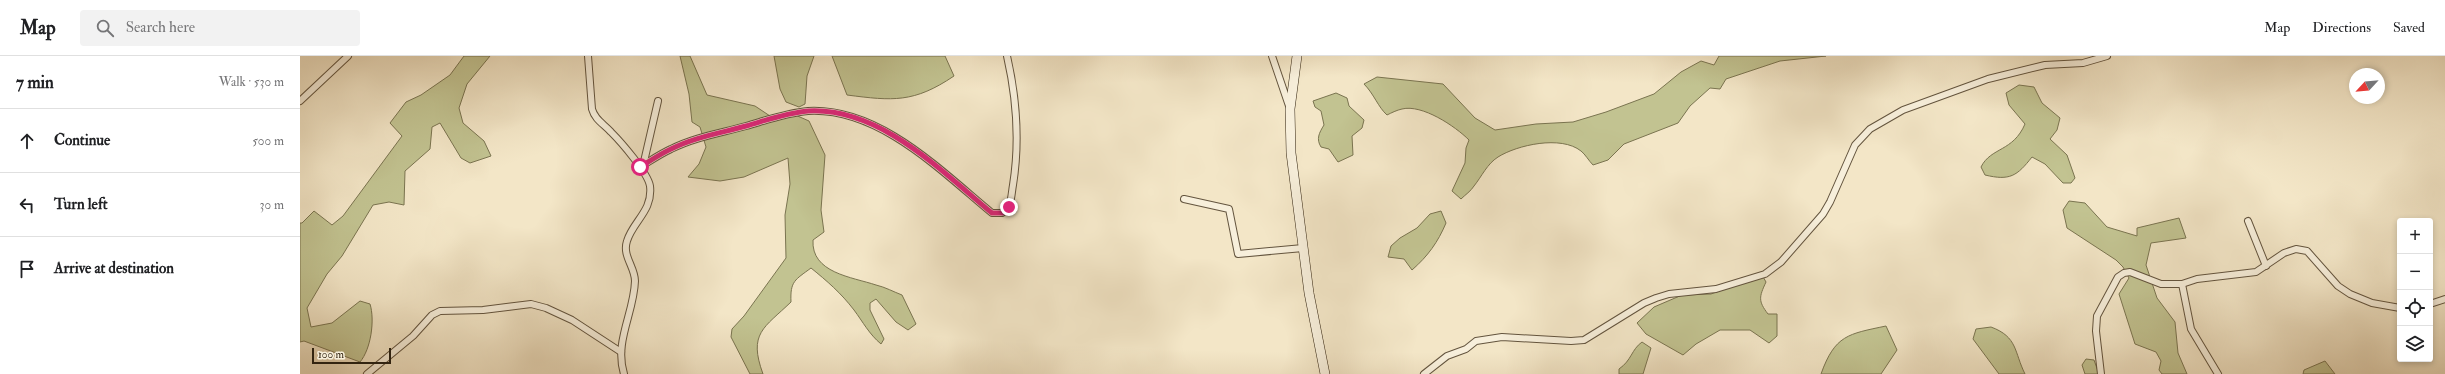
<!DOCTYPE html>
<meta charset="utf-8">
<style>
:root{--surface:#fff;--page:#f2f2f2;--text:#202124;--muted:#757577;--line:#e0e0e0}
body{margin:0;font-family:"IM FELL Double Pica",serif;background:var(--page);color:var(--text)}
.controls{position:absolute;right:12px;bottom:12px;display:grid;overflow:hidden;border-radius:4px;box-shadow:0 2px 6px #0003}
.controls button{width:36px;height:36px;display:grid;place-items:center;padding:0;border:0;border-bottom:1px solid var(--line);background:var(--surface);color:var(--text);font:20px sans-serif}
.compass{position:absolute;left:2049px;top:12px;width:36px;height:36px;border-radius:50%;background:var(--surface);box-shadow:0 2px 6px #0003;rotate:244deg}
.scale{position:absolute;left:12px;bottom:10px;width:79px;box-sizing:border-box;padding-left:4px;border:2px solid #332410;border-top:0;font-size:11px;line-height:14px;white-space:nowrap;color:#332410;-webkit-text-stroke:3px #f7efdb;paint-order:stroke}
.stop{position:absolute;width:12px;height:12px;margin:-9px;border:3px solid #db2777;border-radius:50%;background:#fff}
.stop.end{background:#db2777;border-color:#fff;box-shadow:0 1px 4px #0008}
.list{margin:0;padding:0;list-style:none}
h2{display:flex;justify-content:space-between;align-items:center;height:52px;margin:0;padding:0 16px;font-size:17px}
h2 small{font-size:13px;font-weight:400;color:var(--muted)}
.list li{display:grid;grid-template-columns:26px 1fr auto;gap:12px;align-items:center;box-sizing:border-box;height:64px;padding:0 16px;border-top:1px solid var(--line)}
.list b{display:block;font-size:15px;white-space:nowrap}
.list em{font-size:13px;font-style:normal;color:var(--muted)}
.icon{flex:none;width:22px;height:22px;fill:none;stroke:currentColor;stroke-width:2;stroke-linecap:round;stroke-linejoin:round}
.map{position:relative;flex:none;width:2145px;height:318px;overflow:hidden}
header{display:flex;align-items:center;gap:24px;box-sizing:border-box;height:56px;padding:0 20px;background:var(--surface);border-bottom:1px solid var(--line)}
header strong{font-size:19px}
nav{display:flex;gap:22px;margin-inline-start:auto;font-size:14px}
.search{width:280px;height:36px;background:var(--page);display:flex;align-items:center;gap:10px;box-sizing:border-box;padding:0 14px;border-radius:4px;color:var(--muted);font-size:15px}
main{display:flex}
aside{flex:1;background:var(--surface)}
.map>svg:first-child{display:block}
.green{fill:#c2c391;stroke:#7a7450}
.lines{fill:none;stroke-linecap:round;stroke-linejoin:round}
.minor-casing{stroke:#63543e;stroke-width:8}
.secondary-casing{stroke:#332410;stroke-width:10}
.minor{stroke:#f7efdb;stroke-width:6}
.secondary{stroke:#f7efdb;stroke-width:9}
.route{stroke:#db2777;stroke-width:5}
</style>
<header>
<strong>Map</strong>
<div class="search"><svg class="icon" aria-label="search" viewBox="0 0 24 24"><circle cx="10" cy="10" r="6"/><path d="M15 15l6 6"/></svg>Search here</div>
<nav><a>Map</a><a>Directions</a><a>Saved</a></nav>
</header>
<main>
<aside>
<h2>7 min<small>Walk · 530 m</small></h2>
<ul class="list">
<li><svg class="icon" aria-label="ahead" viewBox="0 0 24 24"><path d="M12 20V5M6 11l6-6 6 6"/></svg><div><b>Continue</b></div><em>500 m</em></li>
<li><svg class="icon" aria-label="left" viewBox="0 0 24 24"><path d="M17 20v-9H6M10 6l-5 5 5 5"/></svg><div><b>Turn left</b></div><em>30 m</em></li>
<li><svg class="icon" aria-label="arrive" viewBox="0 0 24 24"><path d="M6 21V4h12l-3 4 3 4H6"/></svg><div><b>Arrive at destination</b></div></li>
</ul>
</aside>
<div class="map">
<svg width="2145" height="318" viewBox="0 0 2145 318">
<rect width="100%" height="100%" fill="#f3e6c7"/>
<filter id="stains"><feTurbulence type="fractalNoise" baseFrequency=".005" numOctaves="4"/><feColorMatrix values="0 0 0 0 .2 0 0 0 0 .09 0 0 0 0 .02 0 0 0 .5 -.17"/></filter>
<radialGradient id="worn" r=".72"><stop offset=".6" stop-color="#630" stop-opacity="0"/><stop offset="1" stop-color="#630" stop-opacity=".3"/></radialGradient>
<g class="green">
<path d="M 164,0 L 190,0 L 167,28 L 159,52 L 163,67 L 184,85 L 191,100 L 170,107 L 161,102 L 140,67 L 132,71 L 130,93 L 105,115 L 104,149 L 89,146 L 73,149 L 42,200 L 27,218 L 7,252 L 11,271 L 32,267 L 60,245 L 70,248 C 75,264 71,293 60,306 L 4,285 L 0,286 L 0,167 L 2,167 L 14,155 L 32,169 L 43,160 L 102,80 L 90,67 L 106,46 L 121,39 L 150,19 Z"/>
<path d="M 380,0 L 390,0 L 407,39 L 455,50 L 473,62 L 483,62 L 493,58 L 509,65 L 525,99 L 521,154 L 524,176 L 513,184 C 511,217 552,221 576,229 C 585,231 594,236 602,239 L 616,268 L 608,274 L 596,266 L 576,243 L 570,247 L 570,254 L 584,283 L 581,288 C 569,278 563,266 554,254 C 541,237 527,225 511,212 C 495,224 490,225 491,246 C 464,272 448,277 463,318 L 450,318 L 431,281 L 432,273 L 444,260 L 486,202 L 485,159 L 490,128 L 488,102 L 444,121 L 420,125 L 388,121 L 399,108 L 406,91 L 400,71 L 392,66 L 389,38 Z"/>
<polygon points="474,0 514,0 507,20 505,48 499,51 486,46 480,33"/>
<path d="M 532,0 L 645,0 L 654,20 C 614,47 593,45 547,39 Z"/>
<path d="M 1419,0 L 1526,0 L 1480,5 L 1426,23 L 1420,33 L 1410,32 L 1390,50 L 1378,67 L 1324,88 L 1308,104 L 1293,109 C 1289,105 1285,98 1281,95 C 1261,79 1217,89 1198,101 C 1187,108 1182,120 1174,130 C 1171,135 1165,139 1161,143 L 1152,135 L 1165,107 L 1166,92 L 1169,84 C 1155,70 1122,48 1102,53 C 1097,54 1091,57 1087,59 C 1078,51 1074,38 1064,28 L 1077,21 L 1143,28 L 1175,62 L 1195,74 L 1236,68 L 1273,66 L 1306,56 L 1354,38 L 1381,16 L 1401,5 L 1414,9 Z"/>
<path d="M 1719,29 L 1734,31 L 1742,47 L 1760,62 L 1757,74 L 1750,83 L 1767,99 L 1775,122 L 1771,127 L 1763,127 L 1745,108 L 1732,101 C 1717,120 1710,125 1685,119 L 1681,111 C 1691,91 1713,96 1725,68 L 1709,49 L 1706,37 Z"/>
<path d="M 1036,37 L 1047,42 L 1049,50 L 1064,64 L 1062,72 L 1052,80 L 1053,99 L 1038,106 L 1029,93 L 1021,91 C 1016,83 1019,77 1024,69 L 1021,55 L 1015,51 L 1013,45 Z"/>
<polygon points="1769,145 1785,147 1807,171 1837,180 1837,172 1879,162 1886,182 1851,187 1846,209 1857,242 1875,266 1878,297 1887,318 1862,318 1859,314 1861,305 1856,296 1835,288 1819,238 1829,222 1823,211 1816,204 1767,172 1763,154"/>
<path d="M 1141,155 L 1146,167 C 1138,186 1128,200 1112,214 L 1104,203 L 1088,201 L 1091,190 L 1100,182 L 1117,172 L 1130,158 Z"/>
<path d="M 1462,219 L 1466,226 C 1459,241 1458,245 1468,258 L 1477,258 L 1477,280 L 1469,287 L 1450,274 L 1420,274 L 1396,288 L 1383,299 L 1346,278 L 1337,267 L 1354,251 L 1382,239 L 1411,238 Z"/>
<path d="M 1586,270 L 1597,294 L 1581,318 L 1521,318 C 1535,279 1548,278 1586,270 Z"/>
<path d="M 1691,271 C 1718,281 1714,296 1725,318 L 1699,318 L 1673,283 L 1676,273 Z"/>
<path d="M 1342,286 L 1351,292 L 1343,318 L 1319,318 L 1319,313 C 1332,304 1331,294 1342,286 Z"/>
<polygon points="1786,303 1794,304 1799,318 1785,318 1782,309"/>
<polygon points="2025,305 2035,318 2003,318 2004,314"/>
</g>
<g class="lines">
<g class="minor-casing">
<g id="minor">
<path d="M 288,0 L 292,53 C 295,64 304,68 311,76 C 321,86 348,117 350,130 C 353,155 333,165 327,185 C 322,200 335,211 335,225 C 334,257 314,286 324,318"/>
<polyline points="972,0 989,50"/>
<polyline points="0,45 48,0"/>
<polyline points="343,110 358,45"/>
<path d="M 340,111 C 350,105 360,98 371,93 C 395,81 421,77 446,70 C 467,64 486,57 508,55 C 579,51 641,115 692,157 L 702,157 C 712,151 711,140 713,129 C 720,85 717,44 707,0"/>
<polyline points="884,143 929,153 938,198 1003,192"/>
<polyline points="1948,165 1966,210"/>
<polyline points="1882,228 1891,273 1918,318"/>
<polyline points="2130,248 2145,243"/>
<polyline points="67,318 113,280 132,259 140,255 183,254 231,248 246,252 272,264 321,296"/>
<polyline points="1124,318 1147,300 1166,293 1176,285 1202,281 1271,285 1284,284 1344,247 1356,242 1369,238 1416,233 1465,218 1481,206 1523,158 1530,146 1555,89 1570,73 1603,54 1688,23 1745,9 1783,7 1807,0"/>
<polyline points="1801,318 1796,275 1797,260 1818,221 1824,217 1830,216 1861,228 1882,228 1897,223 1956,216 1984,197 1996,193 2007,195 2038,230 2050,238 2072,247 2100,252"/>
</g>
</g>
<g class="secondary-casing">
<polyline id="secondary" points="997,0 990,53 991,97 1009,237 1025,318"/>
</g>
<use href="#minor" class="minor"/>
<use href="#secondary" class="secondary"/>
</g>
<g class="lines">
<path class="route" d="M 340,111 C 350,105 360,98 371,93 C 395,81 421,77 446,70 C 467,64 486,57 508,55 C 580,51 641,115 692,157 L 702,157 L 709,151"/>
</g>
<rect width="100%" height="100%" filter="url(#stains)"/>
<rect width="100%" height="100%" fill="url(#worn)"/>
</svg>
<div class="controls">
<button>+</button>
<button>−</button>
<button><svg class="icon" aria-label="locate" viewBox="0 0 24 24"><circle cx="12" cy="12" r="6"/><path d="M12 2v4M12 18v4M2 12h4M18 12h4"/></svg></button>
<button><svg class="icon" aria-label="layers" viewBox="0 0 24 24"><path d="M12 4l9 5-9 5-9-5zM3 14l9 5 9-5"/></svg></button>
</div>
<svg class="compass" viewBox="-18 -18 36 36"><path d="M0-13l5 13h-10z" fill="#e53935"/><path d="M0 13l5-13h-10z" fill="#757577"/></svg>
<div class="scale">100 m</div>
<div class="stop" style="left:340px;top:111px"></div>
<div class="stop end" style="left:709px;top:151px"></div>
</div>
</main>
